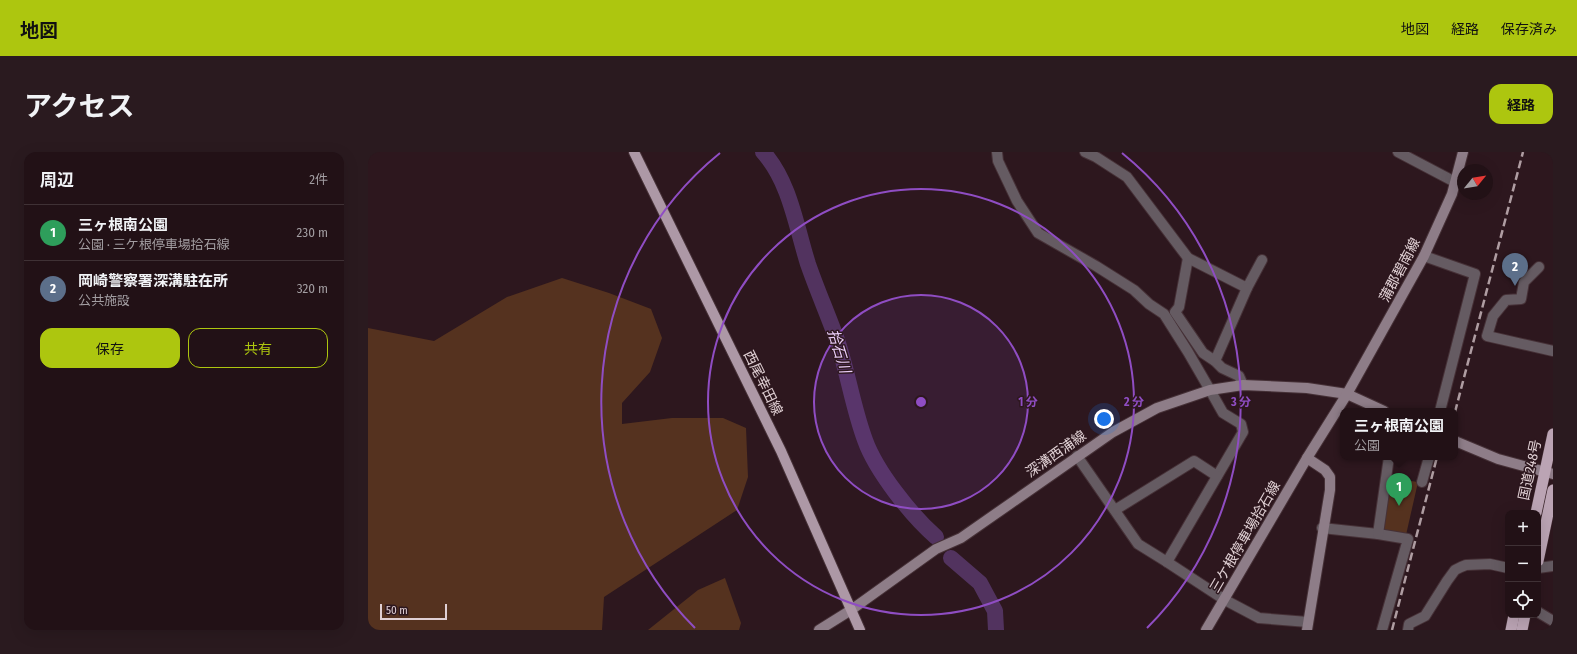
<!DOCTYPE html>
<html lang="ja">
<meta charset="utf-8">
<style>
:root{--surface:#221116;--page:#2a1a1f;--text:#f1f3f6;--muted:#a29da1;--line:#3f3135;--accent:#adc60f}
body{margin:0;font-family:"Fira Sans Condensed","Noto Sans JP",sans-serif;background:var(--page);color:var(--text)}
.controls{position:absolute;right:12px;bottom:12px;display:grid;overflow:hidden;border-radius:8px;box-shadow:0 4px 16px #0002}
.controls button{width:36px;height:36px;display:grid;place-items:center;padding:0;border:0;border-bottom:1px solid var(--line);background:var(--surface);color:var(--text);font:20px sans-serif}
.compass{position:absolute;left:1089px;top:12px;width:36px;height:36px;border-radius:50%;background:var(--surface);box-shadow:0 4px 16px #0002;rotate:60deg}
.scale{position:absolute;left:12px;bottom:10px;width:67px;box-sizing:border-box;padding-left:4px;border:2px solid #e0d0d4;border-top:0;font-size:11px;line-height:14px;white-space:nowrap;color:#e0d0d4;-webkit-text-stroke:3px #2d171e;paint-order:stroke}
.you{position:absolute;left:736px;top:267px;width:14px;height:14px;margin:-10px;border:3px solid #fff;border-radius:50%;background:#1a73e8;box-shadow:0 0 0 6px #1a73e833}
.badge{display:grid;place-items:center;width:26px;height:26px;border-radius:50%;background:var(--accent);color:#fff;font-size:13px;font-weight:700}
.pin{position:absolute;translate:-50% -33px;filter:drop-shadow(0 1px 2px #0008)}
.pin::after{content:'';position:absolute;top:21px;width:14px;height:12px;background:inherit;clip-path:polygon(0 0,100% 0,50% 100%)}
.popup{position:absolute;left:972px;top:256px;width:118px;height:52px;box-sizing:border-box;display:grid;place-content:center;border-radius:8px;background:var(--surface);filter:drop-shadow(0 1px 3px #0005);font-size:13px;white-space:nowrap;color:var(--muted)}
.popup b{font-size:15px;color:var(--text)}
.popup::after{content:'';position:absolute;left:50%;top:100%;margin-left:-8px;border:8px solid transparent;border-top-color:var(--surface)}
.list{margin:0;padding:0;list-style:none}
h2{display:flex;justify-content:space-between;align-items:center;height:52px;margin:0;padding:0 16px;font-size:17px}
h2 small{font-size:13px;font-weight:400;color:var(--muted)}
.list li{display:grid;grid-template-columns:26px 1fr auto;gap:12px;align-items:center;box-sizing:border-box;height:56px;padding:0 16px;border-top:1px solid var(--line)}
.list b{display:block;font-size:15px;white-space:nowrap}
.list p{margin:0;font-size:13px;white-space:nowrap;color:var(--muted)}
.list em{font-size:13px;font-style:normal;color:var(--muted)}
.actions{display:flex;gap:8px;padding:12px 16px}
.actions a{flex:1;padding:9px 0;border:1px solid var(--accent);border-radius:12px;text-align:center;font-size:14px;color:var(--accent)}
.actions .main{background:var(--accent);color:#111}
.icon{flex:none;width:22px;height:22px;fill:none;stroke:currentColor;stroke-width:2;stroke-linecap:round;stroke-linejoin:round}
.map{position:relative;flex:none;width:1185px;height:478px;overflow:hidden;border-radius:12px}
header{display:flex;align-items:center;gap:24px;box-sizing:border-box;height:56px;padding:0 20px;background:var(--accent);color:#111}
header strong{font-size:19px}
nav{display:flex;gap:22px;margin-inline-start:auto;font-size:14px}
.intro{display:flex;align-items:center;justify-content:space-between;box-sizing:border-box;height:96px;padding:0 24px}
h1{margin:0;font-size:28px}
.button{padding:10px 18px;border-radius:12px;background:var(--accent);color:#111;font-size:14px;font-weight:700}
main{display:flex;gap:24px;padding:0 24px}
aside{flex:1;background:var(--surface);border-radius:12px;box-shadow:0 4px 16px #0002}
.map>svg:first-child{display:block}
.green{fill:#55321f}
.lines{fill:none;stroke-linecap:round;stroke-linejoin:round}
.river{stroke:#52335f;stroke-width:16}
.minor-casing{stroke:#463137;stroke-width:12}
.tertiary-casing{stroke:#463137;stroke-width:12}
.secondary-casing{stroke:#463137;stroke-width:12}
.primary-casing{stroke:#463137;stroke-width:12}
.trunk-casing{stroke:#463137;stroke-width:12}
.minor{stroke:#655b62;stroke-width:10}
.tertiary{stroke:#655b62;stroke-width:10}
.secondary{stroke:#8e7d88;stroke-width:10}
.primary{stroke:#ad98a6;stroke-width:10}
.trunk{stroke:#bba4b4;stroke-width:11}
.rail{stroke:#af9da2;stroke-width:2.5;stroke-dasharray:8 4;stroke-linecap:butt}
.ring{fill:none;stroke:#8f4dc3;stroke-width:2}
.labels{text-anchor:middle;dominant-baseline:central;stroke-width:3;stroke-linejoin:round;paint-order:stroke}
.street-label{font-size:14px;fill:#e0d0d4;stroke:#2d171e}
.water-label{font-size:15px;font-style:italic;fill:#eacdf8;stroke:#2d171e}
.centre{fill:#8f4dc3;stroke:#2d171e;stroke-width:2}
.ring-label{font-size:12px;text-anchor:middle;font-weight:bold;fill:#8f4dc3;stroke:#2d171e;stroke-width:3;stroke-linejoin:round;paint-order:stroke}
</style>
<header>
<strong>地図</strong>
<nav><a>地図</a><a>経路</a><a>保存済み</a></nav>
</header>
<div class="intro"><h1>アクセス</h1><a class="button">経路</a></div>
<main>
<aside>
<h2>周辺<small>2件</small></h2>
<ul class="list">
<li><span class="badge" style="background:#2e9e5b">1</span><div><b>三ヶ根南公園</b><p>公園 · 三ケ根停車場拾石線</p></div><em>230 m</em></li>
<li><span class="badge" style="background:#5c6f8a">2</span><div><b>岡崎警察署深溝駐在所</b><p>公共施設</p></div><em>320 m</em></li>
</ul>
<div class="actions"><a class="main">保存</a><a>共有</a></div>
</aside>
<div class="map">
<svg width="1185" height="478" viewBox="0 0 1185 478">
<rect width="100%" height="100%" fill="#2d171e"/>
<g class="green">
<polygon points="194,126 241,141 283,157 294,186 282,220 254,251 254,272 304,266 355,266 378,276 380,325 369,358 236,445 234,478 0,478 0,176 66,189 139,145"/>
<polygon points="1023,326 1050,330 1038,383 1013,378"/>
<polygon points="357,426 373,471 371,478 280,478 330,438"/>
</g>
<g class="lines">
<g class="river">
<path d="M 395,0 C 422,30 428,74 440,112 C 449,138 460,163 469,188 C 480,221 485,256 497,288 C 508,319 543,363 568,385"/>
<polyline points="583,406 612,431 627,459 628,478"/>
</g>
<g class="minor-casing">
<g id="minor">
<polyline points="717,0 728,5 759,25 820,106 879,136 894,108"/>
<polyline points="1030,0 1087,30"/>
<polyline points="1056,104 1107,122 1072,259"/>
<polyline points="820,106 811,155 807,160 835,201 847,209 854,216 871,224 875,233"/>
<polyline points="1171,115 1156,130 1153,147 1138,148 1125,164 1119,184 1185,199"/>
<polyline points="847,209 879,136"/>
<polyline points="842,238 855,261 873,272 875,280 799,410 857,448 891,466 940,470"/>
<polyline points="709,304 770,392 799,410"/>
<polyline points="1054,330 1061,305"/>
<polyline points="747,358 826,309 849,324"/>
<polyline points="954,376 1010,382 1040,387 1014,478"/>
<polyline points="1010,382 1021,305"/>
<polyline points="1170,416 1185,414"/>
<polyline points="1170,460 1185,469"/>
<polyline points="1040,478 1041,472 1057,464 1079,429 1087,418 1093,415 1098,413 1122,412 1140,416"/>
</g>
</g>
<g class="tertiary-casing">
<polyline id="tertiary" points="629,0 630,9 649,49 670,81 728,114 766,138 781,152 796,162 820,200 842,238"/>
</g>
<g class="secondary-casing">
<g id="secondary">
<polyline points="1087,289 1130,307 1185,322"/>
<polyline points="939,306 957,318 962,325 962,338 939,478"/>
<polyline points="451,478 483,458 568,397 593,386 745,280 789,256 842,238 875,233 939,236 979,242 1016,259"/>
<polyline points="838,478 939,306 979,242 1056,104 1084,42 1095,0"/>
</g>
</g>
<g class="primary-casing">
<polyline id="primary" points="266,0 413,299 492,478"/>
</g>
<g class="trunk-casing">
<g id="trunk">
<polyline points="1168,361 1185,282"/>
<polyline points="1170,409 1185,338"/>
<polyline points="1143,478 1146,463"/>
<polyline points="1154,478 1157,463"/>
</g>
</g>
<use href="#minor" class="minor"/>
<use href="#tertiary" class="tertiary"/>
<use href="#secondary" class="secondary"/>
<use href="#primary" class="primary"/>
<use href="#trunk" class="trunk"/>
<g class="rail">
<polyline points="1087,260 1155,0"/>
<polyline points="1024,478 1069,305"/>
</g>
</g>
<circle cx="553" cy="250" r="107" fill="#8f4dc3" fill-opacity=".12"/>
<g class="ring">
<circle cx="553" cy="250" r="107"/>
<circle cx="553" cy="250" r="213"/>
<path d="M327 476A320 320 0 0 1 352 1M754 1A320 320 0 0 1 779 476"/>
</g>
<g class="labels">
<g class="street-label">
<text transform="translate(1032 118) rotate(-62)">蒲郡碧南線</text>
<text transform="translate(395 231) rotate(64)">西尾幸田線</text>
<text transform="translate(688 302) rotate(-35)">深溝西浦線</text>
<text transform="translate(1162 318) rotate(-78)">国道248号</text>
<text transform="translate(877 385) rotate(-60)">三ケ根停車場拾石線</text>
</g>
<g class="water-label">
<text transform="translate(471 199) rotate(73)">拾石川</text>
</g>
</g>
<circle cx="553" cy="250" r="6" class="centre"/>
<g class="ring-label">
<text x="660" y="254">1 分</text>
<text x="766" y="254">2 分</text>
<text x="873" y="254">3 分</text>
</g>
</svg>
<div class="controls">
<button>+</button>
<button>−</button>
<button><svg class="icon" aria-label="locate" viewBox="0 0 24 24"><circle cx="12" cy="12" r="6"/><path d="M12 2v4M12 18v4M2 12h4M18 12h4"/></svg></button>
</div>
<svg class="compass" viewBox="-18 -18 36 36"><path d="M0-13l5 13h-10z" fill="#e53935"/><path d="M0 13l5-13h-10z" fill="#a29da1"/></svg>
<div class="scale">50 m</div>
<div class="you"></div>
<div class="pin badge" style="left:1031px;top:354px;background:#2e9e5b">1</div>
<div class="popup"><b>三ヶ根南公園</b>公園</div>
<div class="pin badge" style="left:1147px;top:134px;background:#5c6f8a">2</div>
</div>
</main>
